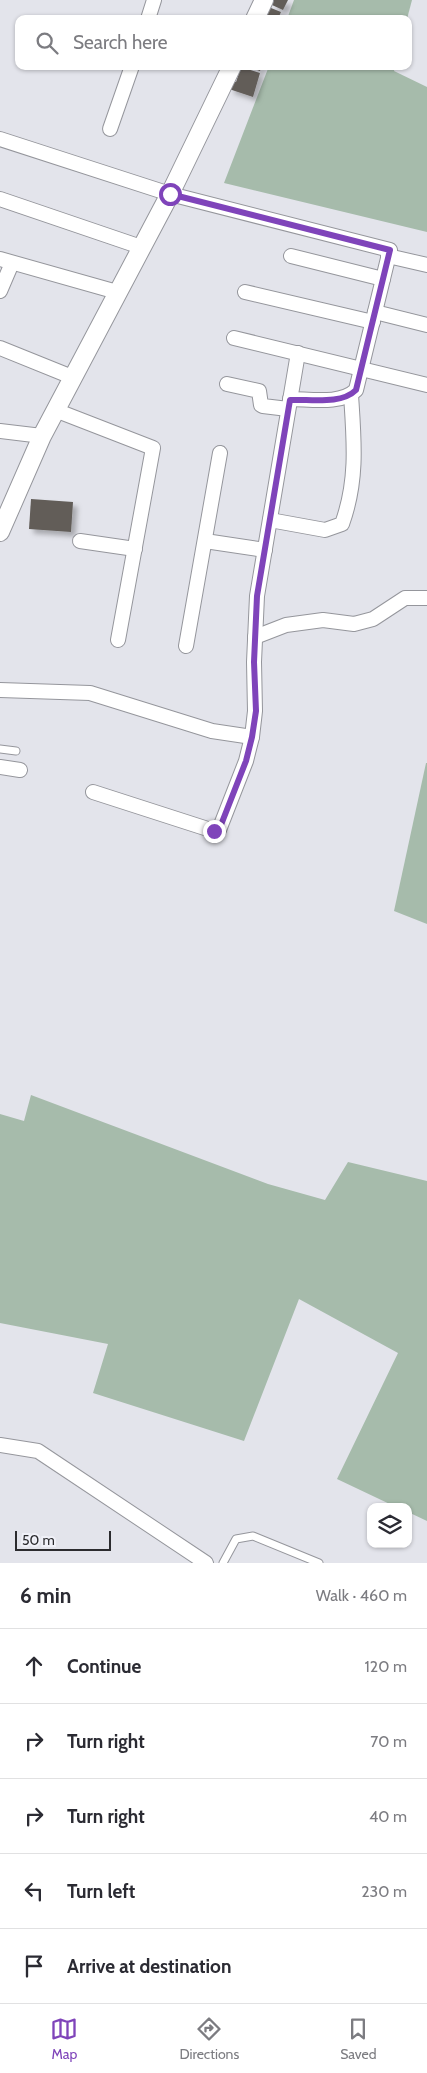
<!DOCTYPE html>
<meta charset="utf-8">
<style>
:root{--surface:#fff;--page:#f2f2f3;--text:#2b2b33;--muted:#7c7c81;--line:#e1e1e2;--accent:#7f44ba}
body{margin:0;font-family:Cabin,sans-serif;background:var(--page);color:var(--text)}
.controls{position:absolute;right:15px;bottom:15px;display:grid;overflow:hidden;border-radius:10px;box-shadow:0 1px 4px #0004}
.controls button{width:45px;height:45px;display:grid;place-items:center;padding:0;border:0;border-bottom:1px solid var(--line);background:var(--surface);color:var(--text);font:25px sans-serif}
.scale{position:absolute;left:15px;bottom:12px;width:96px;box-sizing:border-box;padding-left:5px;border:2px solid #2b2b2e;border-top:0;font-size:14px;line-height:18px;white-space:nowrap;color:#2b2b2e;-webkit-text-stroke:4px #f0f1f8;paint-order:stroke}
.stop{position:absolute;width:15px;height:15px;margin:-11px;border:4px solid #7f44ba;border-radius:50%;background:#fff}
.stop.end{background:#7f44ba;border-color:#fff;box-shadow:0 1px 5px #0008}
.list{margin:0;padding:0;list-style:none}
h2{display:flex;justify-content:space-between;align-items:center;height:65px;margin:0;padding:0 20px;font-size:21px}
h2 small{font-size:16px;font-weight:400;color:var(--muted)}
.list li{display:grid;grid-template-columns:32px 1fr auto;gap:15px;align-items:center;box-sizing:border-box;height:75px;padding:0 20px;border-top:1px solid var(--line)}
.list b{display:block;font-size:19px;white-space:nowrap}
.list em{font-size:16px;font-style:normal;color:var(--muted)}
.icon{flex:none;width:28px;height:28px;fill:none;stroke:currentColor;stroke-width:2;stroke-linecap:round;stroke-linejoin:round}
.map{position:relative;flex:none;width:427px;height:1563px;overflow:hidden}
.search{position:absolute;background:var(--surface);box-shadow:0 1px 4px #0004;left:15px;right:15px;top:15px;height:55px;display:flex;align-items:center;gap:12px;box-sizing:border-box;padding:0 18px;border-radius:10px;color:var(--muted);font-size:19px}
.sheet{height:440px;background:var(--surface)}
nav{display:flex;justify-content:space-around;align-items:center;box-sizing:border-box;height:70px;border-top:1px solid var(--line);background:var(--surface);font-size:14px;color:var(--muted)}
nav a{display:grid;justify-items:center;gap:2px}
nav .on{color:var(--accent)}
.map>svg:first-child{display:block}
.green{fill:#a6bbab}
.building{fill:#625d59;filter:url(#shadow)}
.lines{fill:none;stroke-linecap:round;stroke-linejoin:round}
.service-casing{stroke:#95969c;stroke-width:9}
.minor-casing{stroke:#95969c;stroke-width:16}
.tertiary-casing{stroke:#95969c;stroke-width:20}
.service{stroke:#fff;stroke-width:7}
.minor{stroke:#fff;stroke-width:14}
.tertiary{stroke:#fff;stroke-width:18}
.route{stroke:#7f44ba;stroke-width:6}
</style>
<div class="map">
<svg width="427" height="1563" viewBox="0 0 427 1563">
<defs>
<filter id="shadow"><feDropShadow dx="4.5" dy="4.5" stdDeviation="2.5" flood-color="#0004"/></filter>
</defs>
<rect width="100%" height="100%" fill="#e3e4eb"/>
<g class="green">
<polygon points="294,0 412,0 407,19 287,19"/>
<polygon points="269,66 395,66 394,71 427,87 427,232 224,183"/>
<polygon points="426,763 427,763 427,924 394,911"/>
<polygon points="31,1095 268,1184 325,1200 348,1162 427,1181 427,1521 408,1512 408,1507 396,1507 337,1479 398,1353 299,1299 244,1441 93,1393 108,1344 0,1323 0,1114 24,1121"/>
</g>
<g class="building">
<polygon points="274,0 288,0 283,10 272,5"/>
<polygon points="266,6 281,12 278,19 261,19"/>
<polygon points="245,66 262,66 260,71"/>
<polygon points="241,67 260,73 253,97 229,89 232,81 236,82"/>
<polygon points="31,499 73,502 71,532 29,529"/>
</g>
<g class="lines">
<g class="service-casing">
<g id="service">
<polyline points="0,749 16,751"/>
<polyline points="223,1563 236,1539 253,1536 319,1563"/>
</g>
</g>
<g class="minor-casing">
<g id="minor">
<polyline points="148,19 154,0"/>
<polyline points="110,129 132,66"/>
<path d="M 0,139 L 170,194 L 390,250 L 356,390 C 341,405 310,399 290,399"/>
<polyline points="0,199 141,247"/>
<polyline points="291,256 383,279"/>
<polyline points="388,256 427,265"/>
<polyline points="0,259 117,292"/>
<polyline points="0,291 12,263"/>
<polyline points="245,292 373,322"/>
<polyline points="375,312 427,325"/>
<polyline points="234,338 427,385"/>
<polyline points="0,348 72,377"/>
<polyline points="227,384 259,391 261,405 263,406 288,409"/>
<polyline points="55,410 153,448 118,640"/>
<polyline points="0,431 42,436"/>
<path d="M 270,520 L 325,530 L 342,524 C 358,480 354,440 351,395"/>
<polyline points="80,541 135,549"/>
<polyline points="205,541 265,550"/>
<polyline points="255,637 286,625 323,620 354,624 373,619 405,598 427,598"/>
<polyline points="186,646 220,453"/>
<polyline points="0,690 90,693 212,731 252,737"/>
<polyline points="0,767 20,770"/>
<polyline points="93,792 214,831 219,830 246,761 252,737 255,711 254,662 257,596 298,353"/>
<polyline points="0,1445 38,1451 206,1563"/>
</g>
</g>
<g class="tertiary-casing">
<g id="tertiary">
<polyline points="255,19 264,0"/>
<polyline points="0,532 42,436 170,194 232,66"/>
</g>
</g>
<use href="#service" class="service"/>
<use href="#minor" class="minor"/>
<use href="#tertiary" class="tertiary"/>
</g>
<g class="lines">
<path class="route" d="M 170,194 L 390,250 L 356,390 C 341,405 310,399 290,400 L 257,596 L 254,662 L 256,711 L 252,737 L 246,761 L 219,830 L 214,831"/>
</g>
</svg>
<div class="controls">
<button><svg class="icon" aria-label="layers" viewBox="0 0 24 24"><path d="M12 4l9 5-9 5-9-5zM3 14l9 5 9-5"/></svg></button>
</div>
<div class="scale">50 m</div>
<div class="stop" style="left:170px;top:194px"></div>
<div class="stop end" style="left:214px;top:831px"></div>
<div class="search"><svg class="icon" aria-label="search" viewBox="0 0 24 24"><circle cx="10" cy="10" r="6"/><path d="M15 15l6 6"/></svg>Search here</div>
</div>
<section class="sheet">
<h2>6 min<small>Walk · 460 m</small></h2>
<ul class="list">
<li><svg class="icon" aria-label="ahead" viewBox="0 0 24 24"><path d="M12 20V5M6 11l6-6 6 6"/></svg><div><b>Continue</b></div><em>120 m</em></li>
<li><svg class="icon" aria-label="right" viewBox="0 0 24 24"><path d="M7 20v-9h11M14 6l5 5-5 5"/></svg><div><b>Turn right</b></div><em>70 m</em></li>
<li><svg class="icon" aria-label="right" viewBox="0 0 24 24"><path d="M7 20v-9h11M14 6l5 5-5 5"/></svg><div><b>Turn right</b></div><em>40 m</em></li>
<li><svg class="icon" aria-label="left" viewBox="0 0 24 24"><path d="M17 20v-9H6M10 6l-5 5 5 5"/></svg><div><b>Turn left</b></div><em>230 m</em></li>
<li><svg class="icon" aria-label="arrive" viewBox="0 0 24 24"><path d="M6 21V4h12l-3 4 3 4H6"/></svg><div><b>Arrive at destination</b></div></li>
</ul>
</section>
<nav>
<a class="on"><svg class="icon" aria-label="map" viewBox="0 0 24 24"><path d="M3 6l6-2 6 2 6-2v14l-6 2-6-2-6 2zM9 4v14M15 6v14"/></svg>Map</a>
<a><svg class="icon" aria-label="directions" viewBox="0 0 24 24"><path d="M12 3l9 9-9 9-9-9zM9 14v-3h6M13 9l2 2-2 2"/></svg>Directions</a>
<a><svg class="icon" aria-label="saved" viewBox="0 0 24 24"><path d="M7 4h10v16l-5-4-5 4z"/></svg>Saved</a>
</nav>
